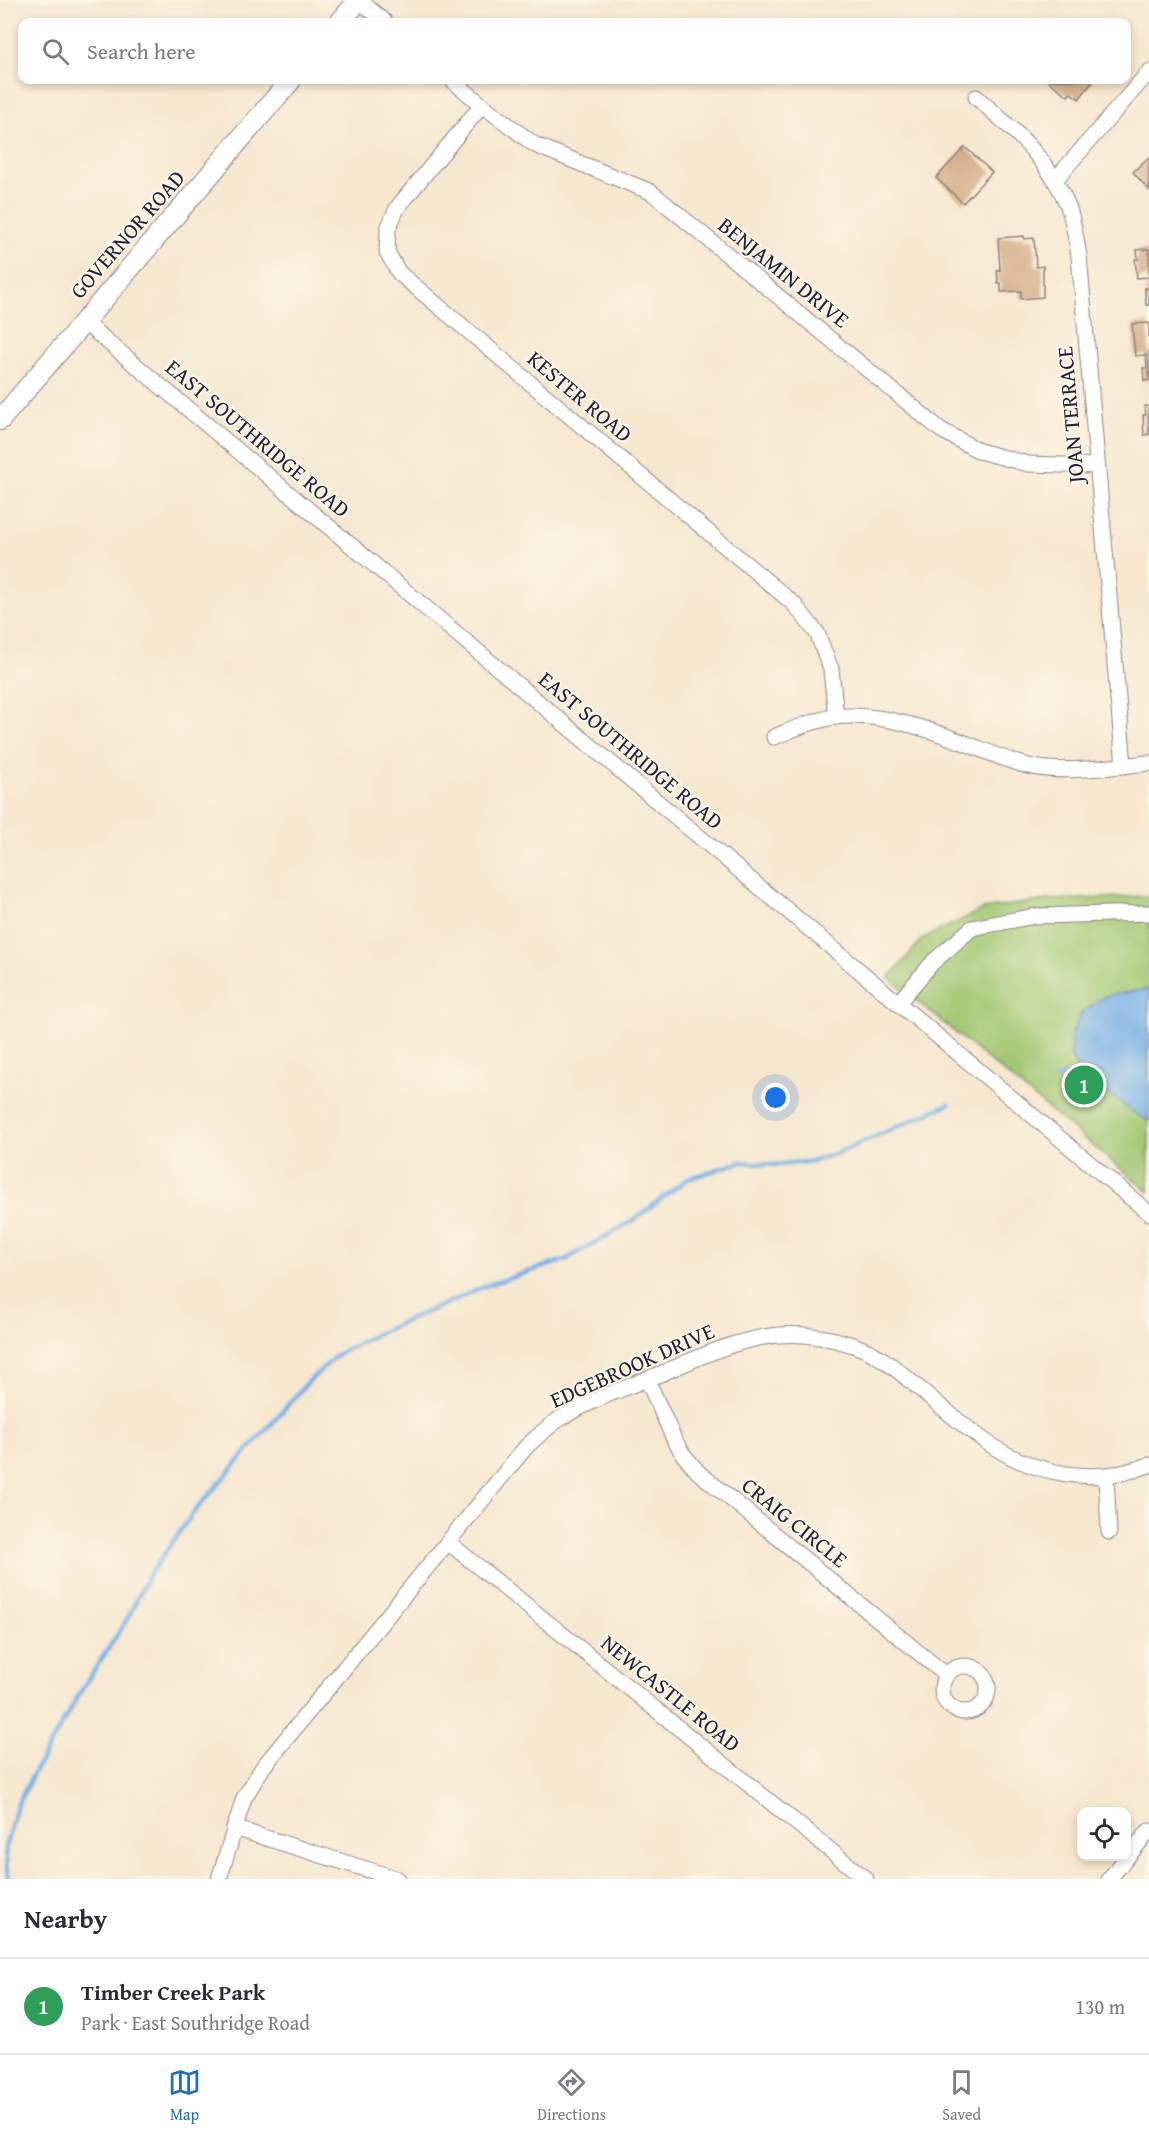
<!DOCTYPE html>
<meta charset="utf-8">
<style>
:root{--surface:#fff;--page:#f2f2f3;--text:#2b2b33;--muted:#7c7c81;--line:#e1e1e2;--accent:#1f6fb2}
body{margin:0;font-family:"Gentium Book Plus",serif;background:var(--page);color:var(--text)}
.controls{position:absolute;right:18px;bottom:18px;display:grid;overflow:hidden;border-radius:12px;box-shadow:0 3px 9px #0003}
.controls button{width:54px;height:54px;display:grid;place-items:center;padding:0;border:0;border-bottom:2px solid var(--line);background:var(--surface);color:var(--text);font:30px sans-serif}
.you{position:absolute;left:776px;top:1098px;width:21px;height:21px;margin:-15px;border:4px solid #fff;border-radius:50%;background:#1a73e8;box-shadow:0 0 0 9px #1a73e833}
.badge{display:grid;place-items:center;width:39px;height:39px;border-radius:50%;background:var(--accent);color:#fff;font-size:20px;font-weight:700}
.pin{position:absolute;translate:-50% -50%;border:3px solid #fff;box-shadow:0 2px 6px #0006}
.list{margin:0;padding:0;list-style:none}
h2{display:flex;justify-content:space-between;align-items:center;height:78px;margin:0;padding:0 24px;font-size:26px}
h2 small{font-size:20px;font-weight:400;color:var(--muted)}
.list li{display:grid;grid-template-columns:39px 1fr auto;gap:18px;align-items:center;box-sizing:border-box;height:96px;padding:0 24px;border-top:2px solid var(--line)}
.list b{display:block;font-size:22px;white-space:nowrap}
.list p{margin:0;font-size:20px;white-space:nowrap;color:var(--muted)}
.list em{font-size:20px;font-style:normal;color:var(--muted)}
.icon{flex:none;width:33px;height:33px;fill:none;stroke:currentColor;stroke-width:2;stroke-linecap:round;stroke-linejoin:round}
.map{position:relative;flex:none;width:1149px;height:1879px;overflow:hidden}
.search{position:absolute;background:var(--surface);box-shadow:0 3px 9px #0003;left:18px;right:18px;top:18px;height:66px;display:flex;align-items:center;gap:15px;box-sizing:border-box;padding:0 21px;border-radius:12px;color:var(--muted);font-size:22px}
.sheet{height:174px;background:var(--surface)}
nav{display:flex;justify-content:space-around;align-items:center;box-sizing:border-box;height:84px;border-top:2px solid var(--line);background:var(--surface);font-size:16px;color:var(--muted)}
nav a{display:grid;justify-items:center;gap:3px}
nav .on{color:var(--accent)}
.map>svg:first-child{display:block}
.green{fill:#a3c873;stroke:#627557;stroke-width:1.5}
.water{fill:#76b0e7;stroke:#4c6991;stroke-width:1.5}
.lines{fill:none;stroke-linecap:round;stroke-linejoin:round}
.stream{stroke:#76b0e7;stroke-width:4.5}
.building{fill:#d4ad87}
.minor-casing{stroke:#8c8485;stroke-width:17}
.major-casing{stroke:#8c8485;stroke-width:22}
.minor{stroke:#fff;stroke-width:15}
.major{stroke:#fff;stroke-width:20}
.labels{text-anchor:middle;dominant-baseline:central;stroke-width:4.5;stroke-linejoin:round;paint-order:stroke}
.street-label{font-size:22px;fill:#22223b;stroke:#fcf5e5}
</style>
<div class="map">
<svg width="1149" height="1879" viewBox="0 0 1149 1879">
<rect width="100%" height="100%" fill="#fcf5e5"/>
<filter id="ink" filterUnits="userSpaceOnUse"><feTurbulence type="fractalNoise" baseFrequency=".0167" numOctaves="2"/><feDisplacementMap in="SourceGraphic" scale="12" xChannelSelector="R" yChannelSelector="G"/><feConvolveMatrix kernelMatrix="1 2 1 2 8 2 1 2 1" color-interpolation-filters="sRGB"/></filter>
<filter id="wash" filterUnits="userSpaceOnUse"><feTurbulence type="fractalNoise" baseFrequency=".008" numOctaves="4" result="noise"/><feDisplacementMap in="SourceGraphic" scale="24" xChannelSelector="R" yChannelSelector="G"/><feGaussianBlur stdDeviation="1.35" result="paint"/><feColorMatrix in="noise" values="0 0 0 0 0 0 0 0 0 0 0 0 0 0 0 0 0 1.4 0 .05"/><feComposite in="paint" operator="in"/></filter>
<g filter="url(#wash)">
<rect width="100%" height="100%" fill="#f6e7cf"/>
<polygon class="green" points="1149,896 1149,1192 889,978 922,939 983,909 1047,900"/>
<polygon class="water" points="1149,989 1149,1121 1138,1115 1081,1074 1071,1057 1071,1035 1082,1012 1105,996"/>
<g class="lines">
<g class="stream">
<polyline points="1054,1078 1081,1074"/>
<polyline points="8,1879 5,1848 17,1806 33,1774 84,1686 128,1618 147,1578 193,1513 308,1382 338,1354 374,1335 488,1285 565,1260 634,1220 687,1179 741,1162 775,1165 813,1161 838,1153 949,1104"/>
</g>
</g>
<g id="blocks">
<g class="building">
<polygon points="1047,80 1094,80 1079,99 1071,93 1068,96"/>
<polygon points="965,147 992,172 963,203 936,178"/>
<polygon points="1149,157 1149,190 1133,172"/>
<polygon points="1024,236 1024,239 1034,238 1036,267 1043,266 1043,297 1021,299 1021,291 1001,292 1001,283 998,283 997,270 1000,270 998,238"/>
<polygon points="1149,249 1149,277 1137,278 1135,259 1138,259 1137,250"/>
<polygon points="1145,288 1149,288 1149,305 1146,305"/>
<polygon points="1149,323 1149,380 1144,381 1143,368 1147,368 1146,355 1135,356 1132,324"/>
<polygon points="1145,406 1149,406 1149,434 1144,435 1143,415 1146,415"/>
</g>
</g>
</g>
<g filter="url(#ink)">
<use href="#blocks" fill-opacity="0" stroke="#8c8485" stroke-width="1.5"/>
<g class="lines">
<g class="minor-casing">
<g id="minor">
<polyline points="359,0 385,22"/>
<polyline points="452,80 482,105 535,145 651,192 941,430 979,451 1028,464 1097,466"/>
<path d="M 976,97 C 1013,129 1049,159 1068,206 C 1074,222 1076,240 1079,256 L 1124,766"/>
<polyline points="482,105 397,208 388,229 387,252 399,273 794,604 817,633 831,669 836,717"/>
<polyline points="1055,180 1149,72"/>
<polyline points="84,322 1149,1213"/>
<path d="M 774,737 C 794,729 814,720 835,717 C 877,712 926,728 965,743 C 986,751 1016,765 1039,768 C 1071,773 1116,766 1149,763"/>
<polyline points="898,1003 933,962 972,928 1035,916 1149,913"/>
<polyline points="647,1379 674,1439 683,1454 698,1472 946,1675"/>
<polyline points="1106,1476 1109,1532"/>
<polyline points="449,1543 866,1879"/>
<circle cx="965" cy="1689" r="23"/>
<polyline points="234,1828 398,1879"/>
<path d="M 219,1879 L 244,1798 L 263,1767 L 526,1447 C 537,1437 548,1426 561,1418 C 593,1399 630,1386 665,1372 C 708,1353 755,1331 804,1335 C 824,1337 848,1342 866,1350 C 886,1359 904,1376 921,1390 C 942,1407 963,1426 985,1441 C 1033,1475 1094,1486 1149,1465"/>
<polyline points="1109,1879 1149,1831"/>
</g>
</g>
<g class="major-casing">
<g id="major">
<polyline points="340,22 359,0"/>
<polyline points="0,420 291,80"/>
</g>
</g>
<use href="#minor" class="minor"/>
<use href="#major" class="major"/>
</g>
</g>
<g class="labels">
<g class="street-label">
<text transform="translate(127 234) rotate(-49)">GOVERNOR ROAD</text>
<text transform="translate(784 272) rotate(39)">BENJAMIN DRIVE</text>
<text transform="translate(580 396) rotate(40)">KESTER ROAD</text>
<text transform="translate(1070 415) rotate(-95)">JOAN TERRACE</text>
<text transform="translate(258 438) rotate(40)">EAST SOUTHRIDGE ROAD</text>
<text transform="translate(631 750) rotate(40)">EAST SOUTHRIDGE ROAD</text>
<text transform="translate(632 1365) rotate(-24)">EDGEBROOK DRIVE</text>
<text transform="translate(795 1522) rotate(39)">CRAIG CIRCLE</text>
<text transform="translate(671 1693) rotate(39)">NEWCASTLE ROAD</text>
</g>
</g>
</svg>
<div class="controls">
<button><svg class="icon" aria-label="locate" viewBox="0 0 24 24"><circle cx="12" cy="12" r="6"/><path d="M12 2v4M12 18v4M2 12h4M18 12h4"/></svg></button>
</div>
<div class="you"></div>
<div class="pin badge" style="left:1084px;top:1085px;background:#2e9e5b">1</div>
<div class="search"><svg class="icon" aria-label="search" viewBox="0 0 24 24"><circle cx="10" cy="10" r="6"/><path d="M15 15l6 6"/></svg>Search here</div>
</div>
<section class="sheet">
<h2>Nearby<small></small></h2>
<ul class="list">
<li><span class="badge" style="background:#2e9e5b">1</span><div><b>Timber Creek Park</b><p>Park · East Southridge Road</p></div><em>130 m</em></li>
</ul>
</section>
<nav>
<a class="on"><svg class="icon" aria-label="map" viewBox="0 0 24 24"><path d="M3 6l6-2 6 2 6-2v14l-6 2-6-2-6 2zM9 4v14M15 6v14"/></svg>Map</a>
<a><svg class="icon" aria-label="directions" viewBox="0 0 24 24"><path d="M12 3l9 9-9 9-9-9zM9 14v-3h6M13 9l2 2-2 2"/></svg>Directions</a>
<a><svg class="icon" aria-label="saved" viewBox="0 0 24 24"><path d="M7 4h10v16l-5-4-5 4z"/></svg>Saved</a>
</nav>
